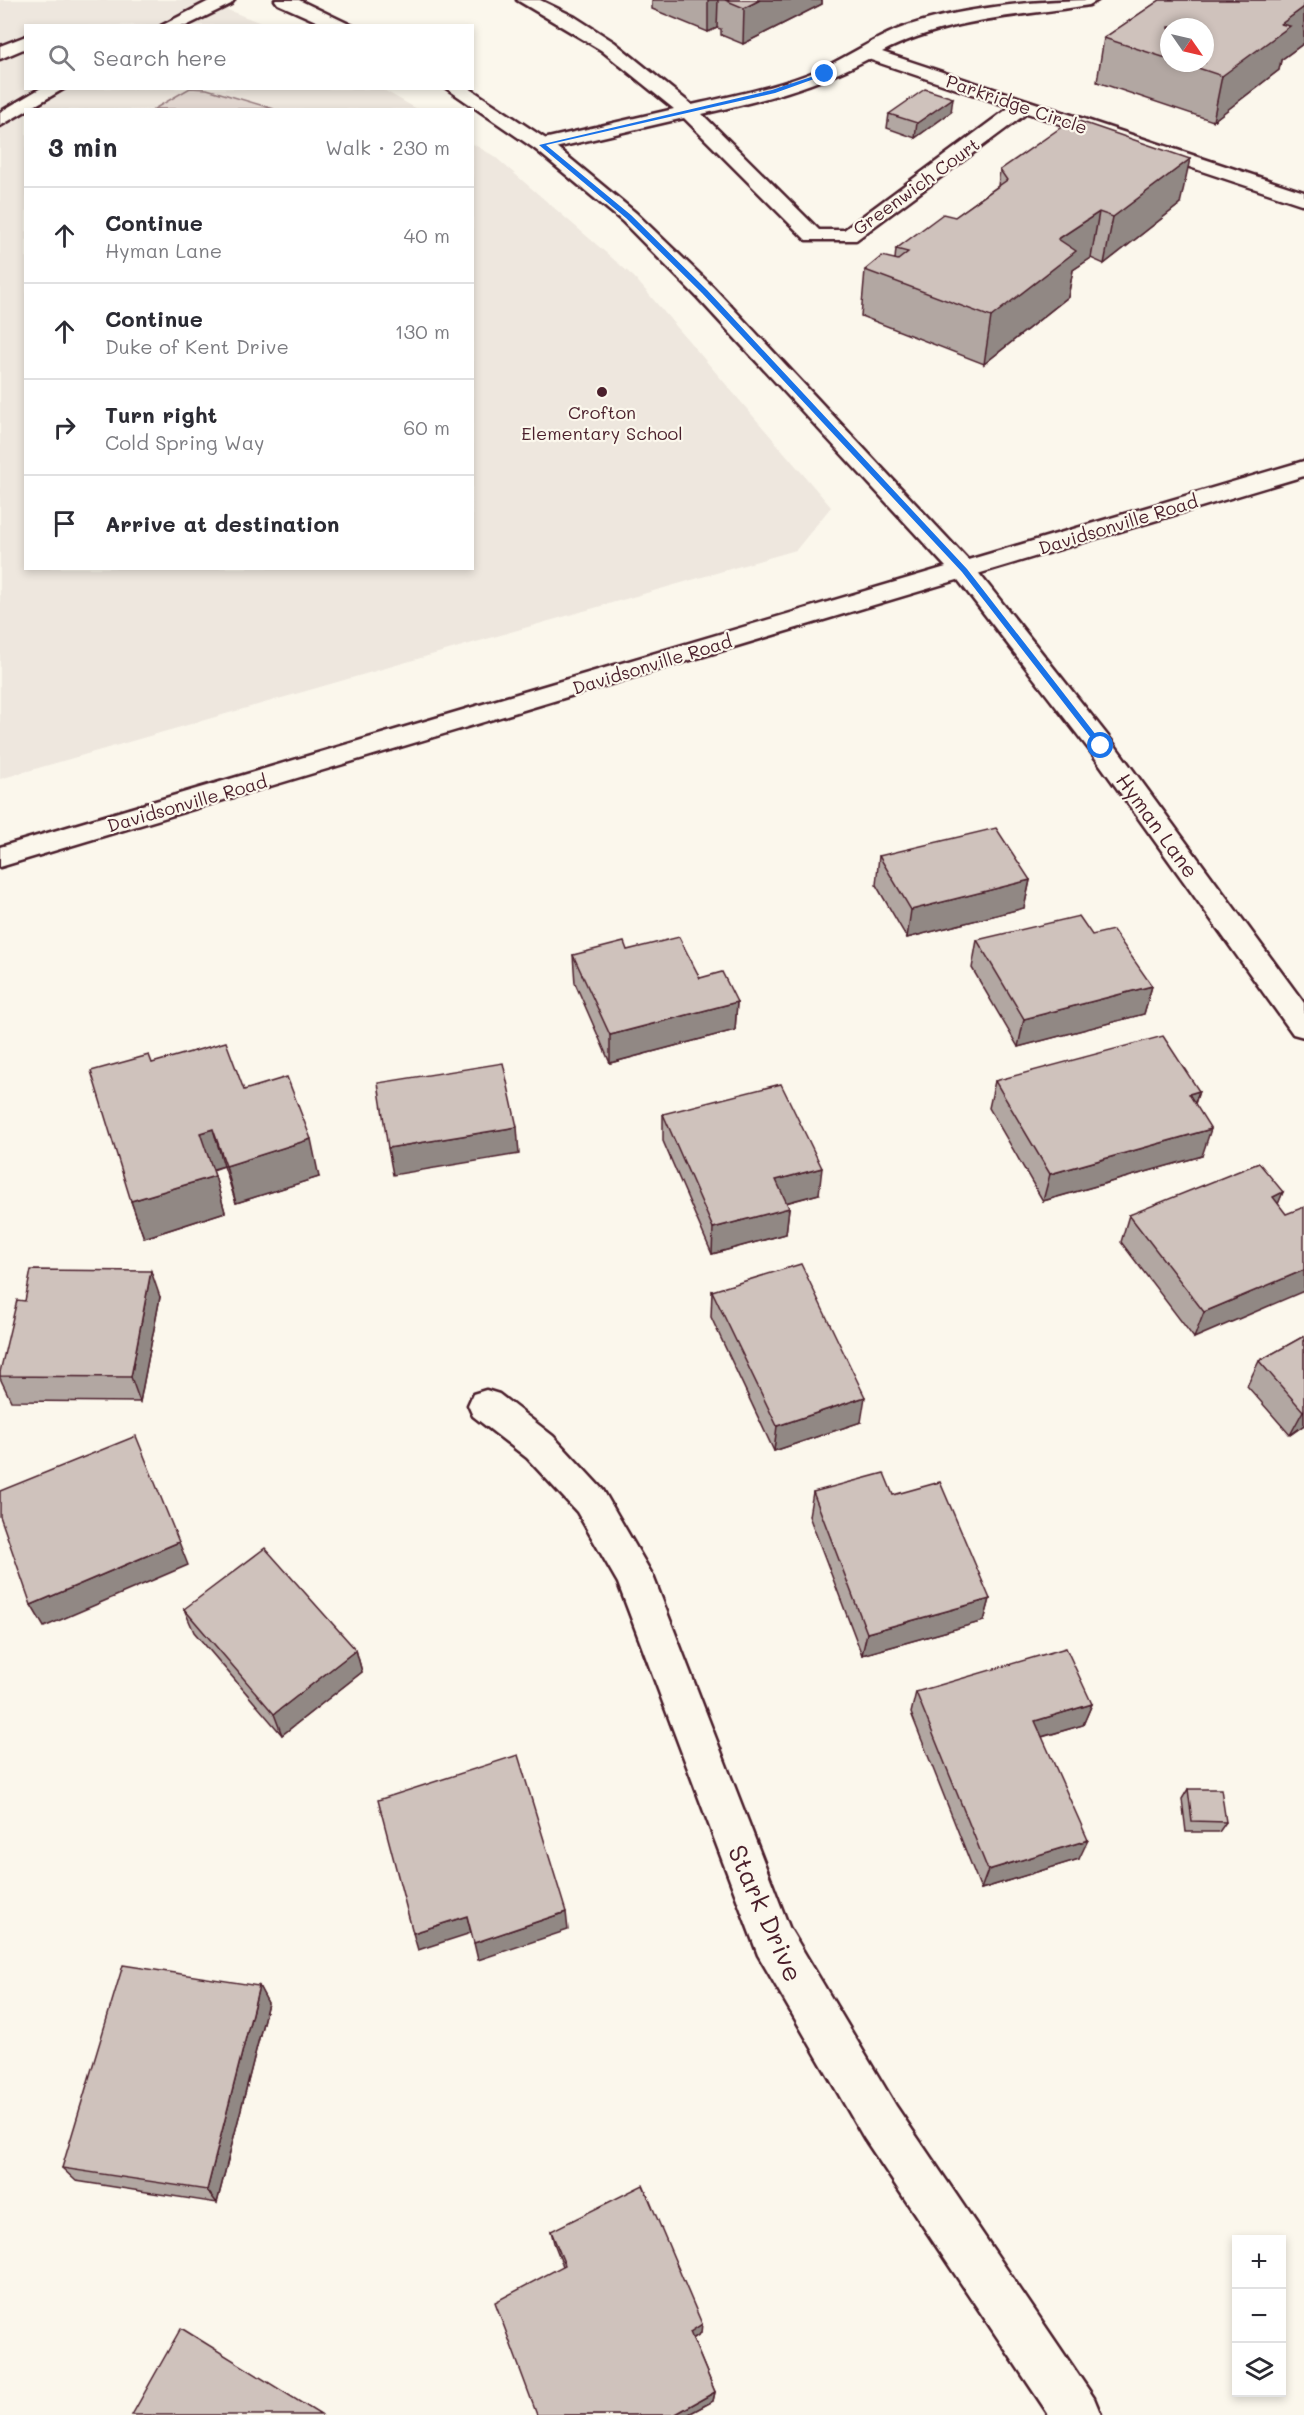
<!DOCTYPE html>
<meta charset="utf-8">
<style>
:root{--surface:#fff;--page:#f7f7f7;--text:#2b2b33;--muted:#7c7c81;--line:#e1e1e2}
body{margin:0;font-family:Mali,sans-serif;background:var(--page);color:var(--text)}
.controls{position:absolute;right:18px;bottom:18px;display:grid;overflow:hidden;border-radius:0px;box-shadow:0 3px 9px #0003}
.controls button{width:54px;height:54px;display:grid;place-items:center;padding:0;border:0;border-bottom:2px solid var(--line);background:var(--surface);color:var(--text);font:30px sans-serif}
.compass{position:absolute;left:1160px;top:18px;width:54px;height:54px;border-radius:50%;background:var(--surface);box-shadow:0 3px 9px #0003;rotate:124deg}
.stop{position:absolute;width:18px;height:18px;margin:-14px;border:4px solid #1a73e8;border-radius:50%;background:#fff}
.stop.end{background:#1a73e8;border-color:#fff;box-shadow:0 2px 6px #0008}
.list{margin:0;padding:0;list-style:none}
h2{display:flex;justify-content:space-between;align-items:center;height:78px;margin:0;padding:0 24px;font-size:26px}
h2 small{font-size:20px;font-weight:400;color:var(--muted)}
.list li{display:grid;grid-template-columns:39px 1fr auto;gap:18px;align-items:center;box-sizing:border-box;height:96px;padding:0 24px;border-top:2px solid var(--line)}
.list b{display:block;font-size:22px;white-space:nowrap}
.list p{margin:0;font-size:20px;white-space:nowrap;color:var(--muted)}
.list em{font-size:20px;font-style:normal;color:var(--muted)}
.icon{flex:none;width:33px;height:33px;fill:none;stroke:currentColor;stroke-width:2;stroke-linecap:round;stroke-linejoin:round}
.map{position:relative;flex:none;width:1304px;height:2415px;overflow:hidden}
.search{position:absolute;background:var(--surface);box-shadow:0 3px 9px #0003;left:24px;top:24px;width:450px;height:66px;display:flex;align-items:center;gap:15px;box-sizing:border-box;padding:0 21px;border-radius:0px;color:var(--muted);font-size:22px}
.panel{position:absolute;background:var(--surface);box-shadow:0 3px 9px #0003;left:24px;top:108px;width:450px;height:462px;border-radius:0px}
.map>svg:first-child{display:block}
.built{fill:#eee7de}
.green{fill:#e2d7d0;stroke:#967b7e;stroke-width:1.5}
.lines{fill:none;stroke-linecap:round;stroke-linejoin:round}
.lane-casing{stroke:#4a1f2b;stroke-width:5}
.street-casing{stroke:#4a1f2b;stroke-width:5}
.secondary-casing{stroke:#4a1f2b;stroke-width:5}
.lane{fill:#fbf7ec;fill-rule:evenodd}
.street{fill:#fbf7ec;fill-rule:evenodd}
.secondary{fill:#fbf7ec;fill-rule:evenodd}
.wall{fill:#b2a7a2;stroke:#4a1f2b;stroke-width:1.5;fill-rule:evenodd}
.shaded-wall{fill:#918884;stroke:#4a1f2b;stroke-width:1.5}
.building{fill:#cfc2bc;stroke:#4a1f2b;stroke-width:1.5}
.route{fill:#1a73e8}
.poi-dot{fill:#4a1f2b;stroke:#fbf7ec;stroke-width:2}
.labels{text-anchor:middle;dominant-baseline:central;stroke-width:4.5;stroke-linejoin:round;paint-order:stroke}
.far-street-label{font-size:18px;fill:#4a1f2b;stroke:#fbf7ec}
.far-poi-label{font-size:18px;fill:#4a1f2b;stroke:#fbf7ec}
.street-label{font-size:21px;fill:#4a1f2b;stroke:#fbf7ec}
.near-street-label{font-size:26px;fill:#4a1f2b;stroke:#fbf7ec}
</style>
<div class="map">
<svg width="1304" height="2415" viewBox="0 0 1304 2415">
<rect width="100%" height="100%" fill="#fbf7ec"/>
<filter id="ink" filterUnits="userSpaceOnUse"><feTurbulence type="fractalNoise" baseFrequency=".0167" numOctaves="2"/><feDisplacementMap in="SourceGraphic" scale="12" xChannelSelector="R" yChannelSelector="G"/><feConvolveMatrix kernelMatrix="1 2 1 2 8 2 1 2 1" color-interpolation-filters="sRGB"/></filter>
<g filter="url(#ink)">
<polygon class="built" points="0,0 202,0 266,25 26,26 26,88 382,89 417,109 26,110 26,568 472,568 473,144 494,156 634,277 831,507 796,550 0,779"/>
<polygon class="green" points="190,88 207,89 274,109 154,109"/>
<g class="lines">
<g class="lane-casing">
<g id="lane">
<polygon points="211,0 234,0 231,4 186,26 161,26"/>
<polygon points="26,36 26,48 0,59 0,46"/>
<polygon points="41,88 65,88 0,126 0,112"/>
</g>
</g>
<g class="street-casing">
<g id="street">
<path d="M 517,0 L 540,0 L 575,17 L 614,42 L 692,105 C 735,95 779,87 819,70 C 845,58 870,41 896,30 C 953,8 1037,0 1098,0 L 1089,5 C 1020,16 945,19 882,52 L 1304,192 L 1304,205 L 1027,113 L 856,240 L 806,240 L 684,118 L 542,151 L 535,149 L 532,145 L 535,141 L 674,109 L 601,50 ZM 868,59 L 1010,107 L 844,230 L 819,230 L 702,114 C 760,101 815,87 868,59 Z"/>
<polygon points="964,563 973,566 1111,740 1304,1003 1304,1037 1293,1034 1091,752 955,576 951,571 955,566"/>
<polygon points="486,1390 499,1394 553,1436 603,1490 653,1576 789,1927 896,2106 1094,2398 1101,2415 1049,2415 864,2138 758,1955 618,1583 577,1512 527,1458 473,1416 468,1405 473,1394"/>
</g>
</g>
<g class="secondary-casing">
<g id="secondary">
<polygon points="275,0 299,0 353,26 327,26 278,4"/>
<polygon points="446,88 469,88 549,141 636,213 713,287 968,560 1304,461 1304,476 0,867 0,847 946,567 697,297 622,221 535,149"/>
</g>
</g>
<use href="#lane" class="lane"/>
<use href="#street" class="street"/>
<use href="#secondary" class="secondary"/>
</g>
<g class="wall">
<polygon points="652,0 822,0 822,4 743,44 721,35 721,29 717,28 708,32 652,9"/>
<path d="M 1160,0 L 1304,0 L 1304,43 L 1281,60 L 1279,70 L 1213,121 L 1097,82 L 1104,38 ZM 1169,27 L 1205,27 L 1205,63 L 1169,63 Z"/>
<polygon points="951,112 915,138 887,128 889,114"/>
<polygon points="1000,170 1180,204 1104,264 1091,258 1073,270 1068,297 984,364 861,316 865,270 895,259 896,249 955,217 998,186"/>
<polygon points="879,856 1030,880 1024,908 907,938 876,885"/>
<polygon points="1092,935 1152,986 1144,1014 1018,1047 972,968 977,940"/>
<polygon points="627,950 700,978 737,1002 735,1030 610,1063 575,983 573,955"/>
<polygon points="152,1063 244,1090 319,1177 236,1203 224,1166 213,1170 225,1212 144,1238 131,1201"/>
<polygon points="995,1081 1199,1091 1195,1104 1202,1156 1043,1201 989,1108"/>
<polygon points="663,1114 819,1194 786,1203 789,1208 786,1234 712,1254 663,1141"/>
<polygon points="1283,1192 1278,1203 1194,1338 1121,1242 1129,1215"/>
<polygon points="712,1291 861,1422 774,1451 711,1317"/>
<polygon points="160,1297 140,1402 11,1401 0,1378 0,1372"/>
<polygon points="1304,1336 1304,1425 1290,1435 1247,1386 1259,1361"/>
<polygon points="813,1492 893,1495 990,1599 984,1621 862,1655 809,1516"/>
<polygon points="184,1609 356,1650 362,1672 282,1735 194,1632"/>
<polygon points="916,1692 1092,1704 1083,1725 1042,1737 1079,1859 981,1889 911,1713"/>
<polygon points="1188,1789 1226,1822 1219,1832 1186,1832 1182,1799"/>
<polygon points="259,1986 268,2003 217,2203 76,2181 62,2168"/>
<polygon points="551,2231 701,2333 693,2339 715,2392 713,2401 687,2415 537,2415 563,2266 554,2243"/>
</g>
<g class="shaded-wall">
<polygon points="708,0 718,0 717,28 708,32"/>
<polygon points="760,0 822,0 822,4 743,44 744,8"/>
<polygon points="1304,7 1304,43 1281,60 1279,70 1213,121 1222,76 1281,24"/>
<polygon points="953,98 951,112 915,138 917,123"/>
<polygon points="1190,159 1180,204 1104,264 1113,217"/>
<polygon points="1099,212 1091,258 1073,270 1068,297 984,364 991,317 1058,239"/>
<polygon points="1030,880 1024,908 907,938 911,910"/>
<polygon points="1152,986 1144,1014 1018,1047 1024,1019"/>
<polygon points="737,1002 735,1030 610,1063 610,1035"/>
<polygon points="1199,1091 1190,1118 1189,1094"/>
<polygon points="517,1127 519,1154 393,1175 388,1148"/>
<polygon points="213,1129 224,1166 210,1170 200,1133"/>
<polygon points="1211,1129 1202,1156 1043,1201 1050,1174"/>
<polygon points="311,1139 319,1177 236,1203 226,1166"/>
<polygon points="822,1168 819,1194 773,1206 776,1180"/>
<polygon points="215,1176 225,1212 144,1238 131,1201"/>
<polygon points="1283,1192 1272,1219 1273,1197"/>
<polygon points="789,1208 786,1234 712,1254 713,1228"/>
<polygon points="1304,1270 1304,1291 1194,1338 1204,1312"/>
<polygon points="151,1271 160,1297 140,1402 131,1377"/>
<polygon points="865,1397 861,1422 774,1451 777,1426"/>
<polygon points="1304,1410 1304,1425 1290,1435 1303,1411"/>
<polygon points="179,1542 188,1565 44,1627 31,1605"/>
<polygon points="990,1599 984,1621 862,1655 867,1633"/>
<polygon points="356,1650 362,1672 282,1735 274,1714"/>
<polygon points="1092,1704 1083,1725 1027,1741 1035,1721"/>
<polygon points="1088,1840 1079,1859 981,1889 988,1870"/>
<polygon points="566,1912 568,1930 478,1960 474,1943"/>
<polygon points="467,1916 471,1933 418,1950 413,1933"/>
<polygon points="259,1986 268,2003 217,2203 207,2190"/>
<polygon points="702,2324 701,2333 689,2341 690,2332"/>
<polygon points="715,2392 713,2401 687,2415 674,2415"/>
</g>
<g class="building">
<polygon points="725,0 760,0 744,8"/>
<polygon points="1160,0 1304,0 1304,7 1281,24 1290,26 1222,76 1183,63 1205,63 1205,27 1169,27 1169,59 1104,38"/>
<polygon points="925,89 953,98 917,123 889,114"/>
<polygon points="1073,119 1190,159 1113,217 1099,212 1058,239 1076,251 991,317 865,270 882,256 898,260 908,252 896,249 943,214 955,217 1007,180 1000,170"/>
<polygon points="996,828 1030,880 911,910 879,856"/>
<polygon points="1079,916 1092,935 1113,930 1152,986 1024,1019 977,940"/>
<polygon points="679,937 700,978 722,972 737,1002 610,1035 573,955 624,942 627,950"/>
<polygon points="1163,1036 1199,1091 1189,1094 1211,1129 1050,1174 995,1081"/>
<polygon points="226,1042 244,1090 287,1077 311,1139 226,1166 213,1129 200,1133 215,1176 131,1201 91,1071 149,1055 152,1063"/>
<polygon points="503,1063 517,1127 388,1148 378,1083"/>
<polygon points="781,1084 822,1168 776,1180 789,1208 713,1228 663,1114"/>
<polygon points="1259,1163 1283,1192 1273,1197 1286,1214 1304,1207 1304,1270 1204,1312 1129,1215"/>
<polygon points="801,1264 865,1397 777,1426 712,1291"/>
<polygon points="31,1270 151,1271 131,1377 0,1376 0,1372 17,1300 25,1301"/>
<polygon points="1304,1336 1304,1410 1303,1411 1259,1361"/>
<polygon points="136,1436 179,1542 31,1605 0,1516 0,1491"/>
<polygon points="884,1473 893,1495 940,1482 990,1599 867,1633 813,1492"/>
<polygon points="265,1548 356,1650 274,1714 184,1609"/>
<polygon points="1066,1648 1092,1704 1035,1721 1088,1840 988,1870 916,1692"/>
<polygon points="518,1755 566,1912 474,1943 467,1916 413,1933 378,1800"/>
<polygon points="1188,1789 1221,1789 1226,1822 1192,1821"/>
<polygon points="123,1965 259,1986 207,2190 62,2168"/>
<polygon points="643,2185 702,2324 690,2332 715,2392 674,2415 537,2415 495,2302 565,2265 551,2231"/>
<polygon points="181,2328 321,2415 132,2415"/>
</g>
</g>
<polygon class="route" points="823,73 828,74 775,93 546,145 631,215 707,290 967,569 1103,744 1103,747 1098,747 962,572 702,293 626,218 539,145 772,90"/>
<circle class="poi-dot" cx="602" cy="392" r="6"/>
<g class="labels">
<g class="far-street-label">
<text transform="translate(1017 104) rotate(19)">Parkridge Circle</text>
<text transform="translate(916 186) rotate(-36)">Greenwich Court</text>
<text transform="translate(1118 524) rotate(-17)">Davidsonville Road</text>
<text transform="translate(652 664) rotate(-17)">Davidsonville Road</text>
<text transform="translate(187 803) rotate(-16)">Davidsonville Road</text>
</g>
<g class="far-poi-label">
<text x="602" y="412">Crofton<tspan x="602" dy="21">Elementary School</tspan></text>
</g>
<g class="street-label">
<text transform="translate(1158 825) rotate(54)">Hyman Lane</text>
</g>
<g class="near-street-label">
<text transform="translate(766 1913) rotate(66)">Stark Drive</text>
</g>
</g>
</svg>
<div class="controls">
<button>+</button>
<button>−</button>
<button><svg class="icon" aria-label="layers" viewBox="0 0 24 24"><path d="M12 4l9 5-9 5-9-5zM3 14l9 5 9-5"/></svg></button>
</div>
<svg class="compass" viewBox="-18 -18 36 36"><path d="M0-13l5 13h-10z" fill="#e53935"/><path d="M0 13l5-13h-10z" fill="#7c7c81"/></svg>
<div class="stop" style="left:1101px;top:746px"></div>
<div class="stop end" style="left:825px;top:74px"></div>
<div class="search"><svg class="icon" aria-label="search" viewBox="0 0 24 24"><circle cx="10" cy="10" r="6"/><path d="M15 15l6 6"/></svg>Search here</div>
<section class="panel">
<h2>3 min<small>Walk · 230 m</small></h2>
<ul class="list">
<li><svg class="icon" aria-label="ahead" viewBox="0 0 24 24"><path d="M12 20V5M6 11l6-6 6 6"/></svg><div><b>Continue</b><p>Hyman Lane</p></div><em>40 m</em></li>
<li><svg class="icon" aria-label="ahead" viewBox="0 0 24 24"><path d="M12 20V5M6 11l6-6 6 6"/></svg><div><b>Continue</b><p>Duke of Kent Drive</p></div><em>130 m</em></li>
<li><svg class="icon" aria-label="right" viewBox="0 0 24 24"><path d="M7 20v-9h11M14 6l5 5-5 5"/></svg><div><b>Turn right</b><p>Cold Spring Way</p></div><em>60 m</em></li>
<li><svg class="icon" aria-label="arrive" viewBox="0 0 24 24"><path d="M6 21V4h12l-3 4 3 4H6"/></svg><div><b>Arrive at destination</b></div></li>
</ul>
</section>
</div>
